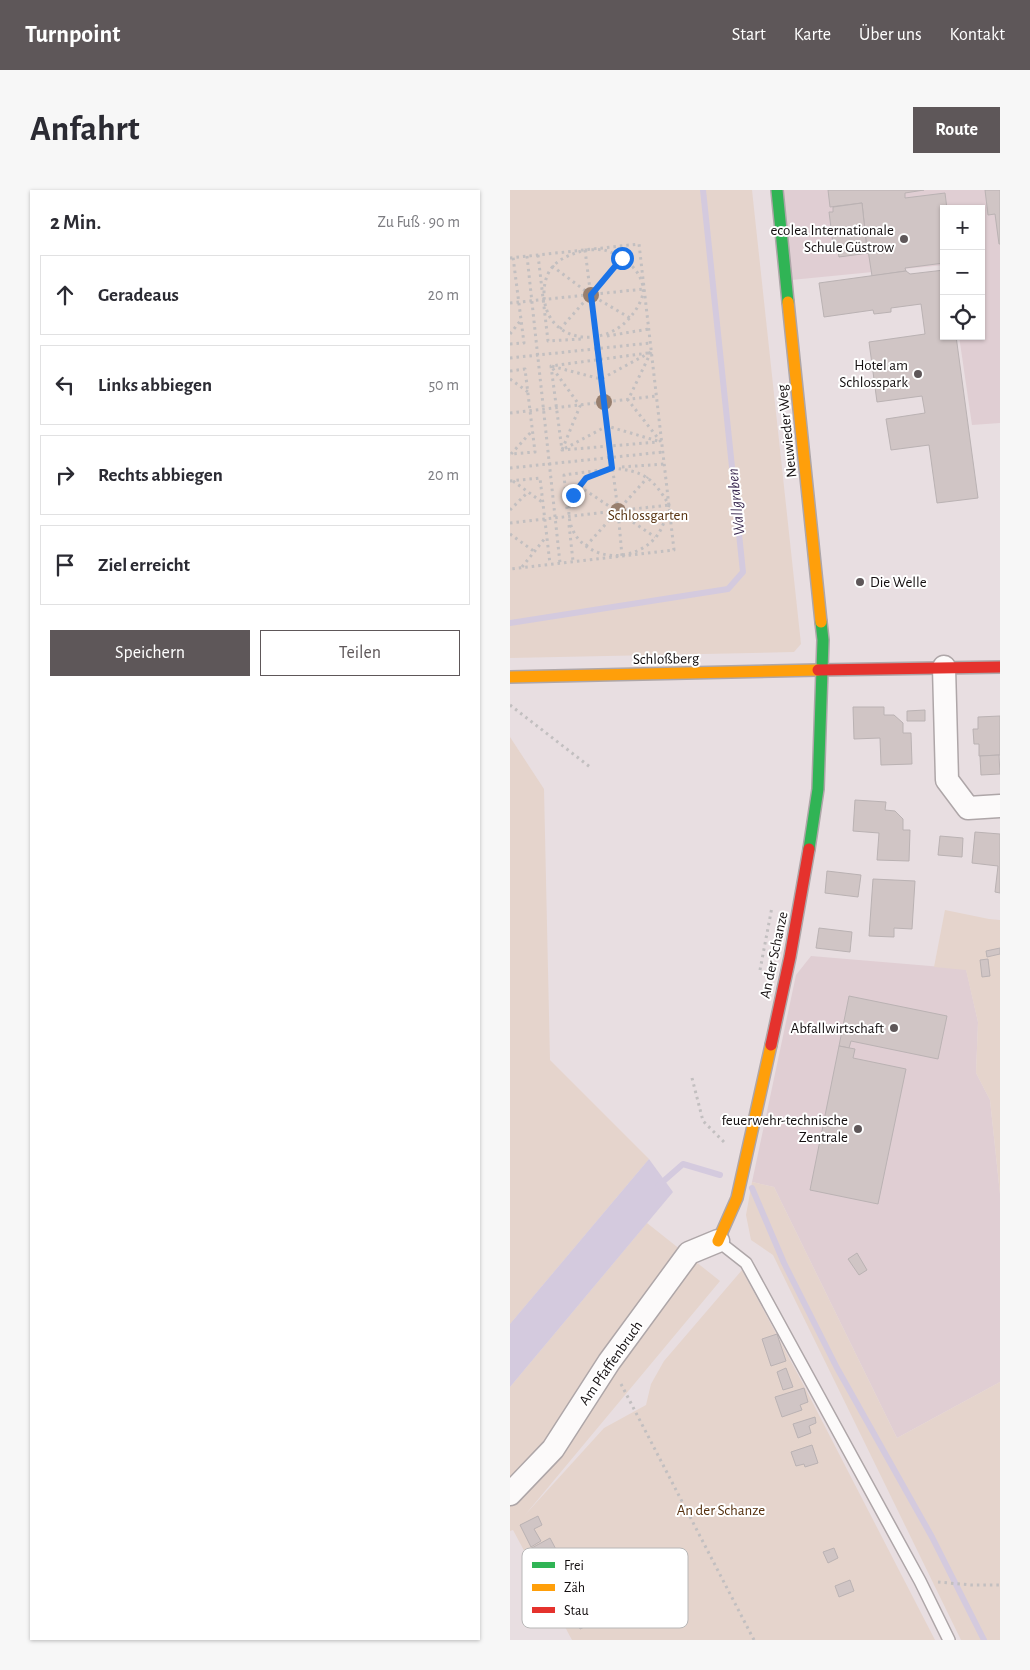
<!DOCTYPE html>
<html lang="de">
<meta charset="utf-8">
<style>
:root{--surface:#fff;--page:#f7f7f7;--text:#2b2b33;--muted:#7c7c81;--line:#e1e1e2;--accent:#5e5759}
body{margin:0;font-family:"Alegreya Sans",sans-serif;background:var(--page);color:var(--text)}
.controls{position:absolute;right:15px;top:15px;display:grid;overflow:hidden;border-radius:0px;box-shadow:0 1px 4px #0004}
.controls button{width:45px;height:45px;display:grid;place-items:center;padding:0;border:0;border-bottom:1px solid var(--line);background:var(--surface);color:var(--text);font:25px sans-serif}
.stop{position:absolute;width:15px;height:15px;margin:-11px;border:4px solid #1a73e8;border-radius:50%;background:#fff}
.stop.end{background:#1a73e8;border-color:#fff;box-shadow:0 1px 5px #0008}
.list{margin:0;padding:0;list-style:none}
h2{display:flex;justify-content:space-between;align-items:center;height:65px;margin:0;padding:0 20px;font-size:21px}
h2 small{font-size:16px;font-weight:400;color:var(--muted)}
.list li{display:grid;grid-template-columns:32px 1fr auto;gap:15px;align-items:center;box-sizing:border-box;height:80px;margin:0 10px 10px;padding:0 10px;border:1px solid var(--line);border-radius:0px}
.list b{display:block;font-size:19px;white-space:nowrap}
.list em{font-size:16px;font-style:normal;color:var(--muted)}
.actions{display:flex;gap:10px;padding:15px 20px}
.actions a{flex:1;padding:11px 0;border:1px solid var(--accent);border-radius:0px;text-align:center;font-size:18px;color:var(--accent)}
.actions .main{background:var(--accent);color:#fff}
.icon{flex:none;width:28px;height:28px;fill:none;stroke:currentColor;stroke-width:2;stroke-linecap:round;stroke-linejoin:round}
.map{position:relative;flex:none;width:490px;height:1450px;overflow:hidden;border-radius:0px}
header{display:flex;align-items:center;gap:30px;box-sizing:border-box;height:70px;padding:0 25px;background:var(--accent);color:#fff}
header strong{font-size:24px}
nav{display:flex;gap:28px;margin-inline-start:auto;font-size:18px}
.intro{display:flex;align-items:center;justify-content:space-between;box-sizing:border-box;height:120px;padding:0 30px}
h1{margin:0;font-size:35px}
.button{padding:12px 22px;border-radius:0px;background:var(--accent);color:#fff;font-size:18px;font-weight:700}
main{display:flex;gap:30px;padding:0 30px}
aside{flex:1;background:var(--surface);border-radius:0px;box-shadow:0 1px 4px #0004}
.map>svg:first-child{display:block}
.built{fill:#e0ced3}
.green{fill:#e5d4cc}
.water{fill:#d4cade}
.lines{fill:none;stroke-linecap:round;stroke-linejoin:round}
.stream{stroke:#d4cade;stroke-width:6}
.building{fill:#d0c5c5;stroke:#bab2b3}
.lane-casing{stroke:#aea6a8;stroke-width:14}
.street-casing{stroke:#aea6a8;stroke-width:25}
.fast-casing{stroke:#aea6a8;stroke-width:14}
.slow-casing{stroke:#aea6a8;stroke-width:14}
.jam-casing{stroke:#aea6a8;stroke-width:14}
.path{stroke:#c2bfc0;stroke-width:3;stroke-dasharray:2.5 4;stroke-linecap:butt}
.lane{stroke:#fcfafa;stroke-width:11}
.street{stroke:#fcfafa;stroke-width:22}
.fast{stroke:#30b455;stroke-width:11}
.slow{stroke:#ff9f0a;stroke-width:11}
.jam{stroke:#e5322d;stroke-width:11}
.tree{fill:#987f6e}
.route{stroke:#1a73e8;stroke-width:6}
.poi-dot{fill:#5e5759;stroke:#fff;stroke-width:2}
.labels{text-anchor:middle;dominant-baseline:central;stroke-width:4;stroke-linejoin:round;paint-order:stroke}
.poi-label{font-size:15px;fill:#140f10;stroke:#fff;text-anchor:end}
.street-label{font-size:15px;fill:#140f10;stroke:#fff}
.park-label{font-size:15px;fill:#573210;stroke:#fff}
.water-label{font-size:16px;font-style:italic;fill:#3c2b52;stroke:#fff}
.key{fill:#fff;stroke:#b8b7b7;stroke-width:1}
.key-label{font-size:14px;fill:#140f10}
</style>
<header>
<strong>Turnpoint</strong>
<nav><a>Start</a><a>Karte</a><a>Über uns</a><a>Kontakt</a></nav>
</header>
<div class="intro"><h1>Anfahrt</h1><a class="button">Route</a></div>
<main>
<aside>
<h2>2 Min.<small>Zu Fuß · 90 m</small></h2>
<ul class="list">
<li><svg class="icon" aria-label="ahead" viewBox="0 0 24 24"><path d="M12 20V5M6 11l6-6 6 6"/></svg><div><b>Geradeaus</b></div><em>20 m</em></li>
<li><svg class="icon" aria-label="left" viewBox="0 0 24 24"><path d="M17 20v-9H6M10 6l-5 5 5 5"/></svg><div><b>Links abbiegen</b></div><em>50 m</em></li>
<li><svg class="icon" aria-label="right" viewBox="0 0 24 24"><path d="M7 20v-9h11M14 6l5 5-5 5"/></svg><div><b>Rechts abbiegen</b></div><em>20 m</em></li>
<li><svg class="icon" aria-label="arrive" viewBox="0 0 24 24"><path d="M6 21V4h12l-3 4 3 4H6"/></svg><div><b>Ziel erreicht</b></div></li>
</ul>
<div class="actions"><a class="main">Speichern</a><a>Teilen</a></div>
</aside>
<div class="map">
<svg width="490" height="1450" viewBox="0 0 490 1450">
<rect width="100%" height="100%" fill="#e8dee1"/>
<g class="built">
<polygon points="272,0 490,0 490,233 462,235 449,146 471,146 471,19 434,19 434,75 281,90"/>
<polygon points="301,766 456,779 468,832 466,883 480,910 490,1004 490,1192 387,1248 264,997 242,992 286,785"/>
</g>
<g class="green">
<polygon points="0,0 242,0 291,454 284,462 0,468"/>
<polygon points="0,547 34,599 40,870 139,969 0,1134"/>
<polygon points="435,720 479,729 490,730 490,1004 480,910 466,883 468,832 456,780 424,777"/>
<polygon points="242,992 264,997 387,1248 490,1192 490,1450 451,1450 263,1065 241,1050 236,1025"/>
<polygon points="137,1033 210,1091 15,1325 94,1238 136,1215 141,1194 154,1171 232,1080 292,1192 425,1450 62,1450 3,1340 0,1341 0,1197"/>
</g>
<polygon class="water" points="139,969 163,1002 0,1197 0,1134"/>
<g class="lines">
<g class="stream">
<polyline points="0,433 218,399 233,382 193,0"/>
<polyline points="149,995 173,974 210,985"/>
<polyline points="242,998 274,1073 327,1178 422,1347 474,1450"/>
</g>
</g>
<g class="building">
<polygon points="318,0 414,0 395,3 395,8 435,3 437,19 434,19 434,73 395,78 396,81 362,86 358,60 357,60 352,13 320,17"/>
<polygon points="475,0 490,0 490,54 489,54 485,24 478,25"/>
<polygon points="352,13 357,60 358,60 359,63 329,67 328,61 324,62 319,22 323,22 323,17"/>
<polygon points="434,80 434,146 446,146 468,308 427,313 419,255 381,260 376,229 415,223 412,206 367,212 359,152 415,144 411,114 381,118 381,122 364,124 363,120 314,127 309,93 396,81 400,84"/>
<polygon points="343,517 374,517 374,525 384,525 393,533 393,543 401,543 402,574 371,575 370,548 344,549"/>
<polygon points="415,520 415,531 397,531 397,521"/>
<polygon points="490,526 490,565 469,566 469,554 464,554 463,539 468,539 468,527"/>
<polygon points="489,565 490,584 471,585 470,566"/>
<polygon points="345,610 376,612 375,620 385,621 393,629 393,640 400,640 399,671 367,670 369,643 343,641"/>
<polygon points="465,642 490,644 490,703 485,702 488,676 462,673"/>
<polygon points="430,646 453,648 452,667 428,665"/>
<polygon points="317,681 351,685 348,707 315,703"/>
<polygon points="363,689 405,691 402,739 384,738 384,747 359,746"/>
<polygon points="309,738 342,742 340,762 306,758"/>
<polygon points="490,758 490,764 477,767 476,761"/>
<polygon points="478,769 480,786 472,787 470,770"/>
<polygon points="339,806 437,826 428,869 341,851 339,858 329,856"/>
<polygon points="329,856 345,859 343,868 396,879 368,1014 300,1000"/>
<polygon points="347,1063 357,1080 349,1085 338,1069"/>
<polygon points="267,1144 276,1171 261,1176 252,1149"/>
<polygon points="276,1178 283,1197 273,1200 267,1182"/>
<polygon points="294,1198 298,1212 290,1215 292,1220 272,1227 265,1207"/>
<polygon points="305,1227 306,1233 299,1236 301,1243 288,1248 283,1234"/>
<polygon points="302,1255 308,1273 295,1277 294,1274 286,1276 281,1262"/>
<polygon points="28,1326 32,1335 24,1339 31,1351 21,1357 10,1335"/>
<polygon points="40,1348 50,1367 27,1378 18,1360"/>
<polygon points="324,1358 328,1368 318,1373 313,1362"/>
<polygon points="340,1390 344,1401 329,1407 325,1396"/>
<polygon points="77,1421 83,1433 70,1439 64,1427"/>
</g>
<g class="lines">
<g class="lane-casing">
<polyline id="lane" points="208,1051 236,1073 410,1391 439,1450"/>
</g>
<g class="street-casing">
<g id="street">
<polyline points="434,477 437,590 458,618 490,616"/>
<polyline points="0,1304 43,1259 99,1172 179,1063 208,1051"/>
</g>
</g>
<g class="fast-casing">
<g id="fast">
<polyline points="267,0 278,112"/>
<polyline points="299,659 308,599 313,450 311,432"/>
</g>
</g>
<g class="slow-casing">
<g id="slow">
<polyline points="278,112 311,432"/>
<polyline points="0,487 308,480"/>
<polyline points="208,1051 227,1008 261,855"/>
</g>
</g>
<g class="jam-casing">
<g id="jam">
<polyline points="308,480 490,477"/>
<polyline points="261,855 280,767 299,659"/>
</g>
</g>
<g class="path">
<polyline points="75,60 108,321 112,366"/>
<path d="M 75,60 C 81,60 88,59 94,60 C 112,65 130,78 133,97 C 135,106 127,119 122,125 C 95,161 33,153 34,102 C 35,75 51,67 75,60 Z"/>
<polyline points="28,65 38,151 71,149"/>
<polyline points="17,66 50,373"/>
<polyline points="0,68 129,54 164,360 0,379"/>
<polyline points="42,76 81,105 120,128"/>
<polyline points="0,113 134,99"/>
<polyline points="50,139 113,68"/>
<polyline points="0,144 11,130"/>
<polyline points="97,146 139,139"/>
<polyline points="0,154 14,153 3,67"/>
<polygon points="141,162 118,210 151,252 97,236 52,260 70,216 41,176 91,189"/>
<polyline points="138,163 41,176 52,260 148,252"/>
<polyline points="0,168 140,153"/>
<polyline points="0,181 15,179 25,262 0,264"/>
<polyline points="0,189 18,202"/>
<polyline points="0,223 146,206"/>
<polyline points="1,264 22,241"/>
<polyline points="112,277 154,274"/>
<polyline points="0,278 153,262"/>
<path d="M 102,278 C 134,281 143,288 159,315 C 156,327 153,338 146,347 C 129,367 97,372 76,356 C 53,340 53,303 77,287 C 85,282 94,280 102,278 Z"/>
<polyline points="0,291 30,288 40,374"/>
<polyline points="3,291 32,312"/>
<polyline points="69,296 145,347"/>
<polyline points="57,319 54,285 91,280"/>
<polyline points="0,320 18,302"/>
<polyline points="0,333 159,315"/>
<polyline points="59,335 63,371"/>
<polyline points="0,344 25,362"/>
<polyline points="76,356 138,287"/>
<polyline points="12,377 36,347"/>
<polyline points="0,515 80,577"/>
<polyline points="250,780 262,717"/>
<polyline points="182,888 193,931 215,953"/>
<polyline points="111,1194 244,1450"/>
<polyline points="428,1392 461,1395 490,1395"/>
</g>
<use href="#lane" class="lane"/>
<use href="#street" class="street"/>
<use href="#fast" class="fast"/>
<use href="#slow" class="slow"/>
<use href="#jam" class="jam"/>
</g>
<g class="tree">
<circle cx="81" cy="105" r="8"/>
<circle cx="94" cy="212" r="8"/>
<circle cx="108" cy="321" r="8"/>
</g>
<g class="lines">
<polyline class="route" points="63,305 76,288 102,278 81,105 112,68"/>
</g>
<g class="poi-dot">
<circle cx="394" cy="49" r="5"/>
<circle cx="408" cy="184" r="5"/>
<circle cx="350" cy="392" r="5"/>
<circle cx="384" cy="838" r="5"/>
<circle cx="348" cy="939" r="5"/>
</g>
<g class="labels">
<g class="poi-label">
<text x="384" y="40">ecolea Internationale<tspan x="384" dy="17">Schule Güstrow</tspan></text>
<text x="398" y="175">Hotel am<tspan x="398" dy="17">Schlosspark</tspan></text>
<text x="360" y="392" text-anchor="start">Die Welle</text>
<text x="374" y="838">Abfallwirtschaft</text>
<text x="338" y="930">feuerwehr-technische<tspan x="338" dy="17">Zentrale</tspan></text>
</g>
<g class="street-label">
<text transform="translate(277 241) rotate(-96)">Neuwieder Weg</text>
<text transform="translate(156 469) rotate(-1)">Schloßberg</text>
<text transform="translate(264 765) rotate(-78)">An der Schanze</text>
<text transform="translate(101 1173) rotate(-55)">Am Pfaffenbruch</text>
</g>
<g class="park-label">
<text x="138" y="325">Schlossgarten</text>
<text x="211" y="1320">An der Schanze</text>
</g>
<g class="water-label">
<text transform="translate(226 312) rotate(-96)">Wallgraben</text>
</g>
</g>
<rect x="12" y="1358" width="166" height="80" rx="8" class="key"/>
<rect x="22" y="1372" width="23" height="6" fill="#30b455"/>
<rect x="22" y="1394" width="23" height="7" fill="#ff9f0a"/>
<rect x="22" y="1417" width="23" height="6" fill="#e5322d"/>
<g class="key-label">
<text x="54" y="1380">Frei</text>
<text x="54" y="1402">Zäh</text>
<text x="54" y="1425">Stau</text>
</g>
</svg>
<div class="controls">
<button>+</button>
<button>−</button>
<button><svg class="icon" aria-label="locate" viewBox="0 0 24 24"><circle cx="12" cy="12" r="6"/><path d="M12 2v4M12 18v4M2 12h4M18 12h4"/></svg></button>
</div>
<div class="stop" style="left:112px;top:68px"></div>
<div class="stop end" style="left:63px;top:305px"></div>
</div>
</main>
